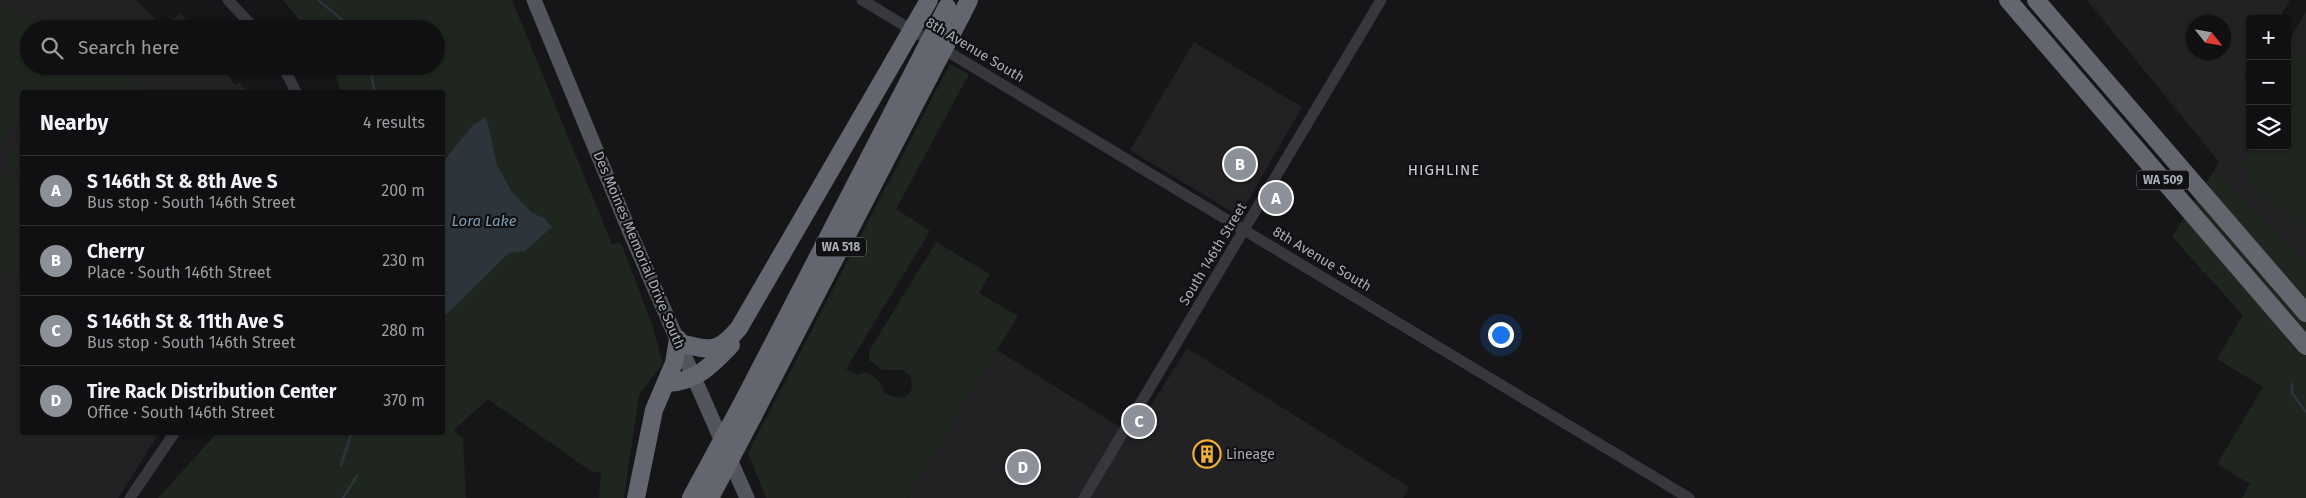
<!DOCTYPE html>
<meta charset="utf-8">
<style>
:root{--surface:#101012;--page:#1e1e20;--text:#f1f3f6;--muted:#9c9d9f;--line:#303032;--accent:#8c9099}
body{margin:0;font-family:"Fira Sans",sans-serif;background:var(--page);color:var(--text)}
.controls{position:absolute;right:15px;top:15px;display:grid;overflow:hidden;border-radius:5px;box-shadow:0 1px 4px #0004}
.controls button{width:45px;height:45px;display:grid;place-items:center;padding:0;border:0;border-bottom:1px solid var(--line);background:var(--surface);color:var(--text);font:25px sans-serif}
.compass{position:absolute;left:2186px;top:15px;width:45px;height:45px;border-radius:50%;background:var(--surface);box-shadow:0 1px 4px #0004;rotate:121deg}
.you{position:absolute;left:1500px;top:334px;width:18px;height:18px;margin:-12px;border:4px solid #fff;border-radius:50%;background:#1a73e8;box-shadow:0 0 0 8px #1a73e833}
.badge{display:grid;place-items:center;width:32px;height:32px;border-radius:50%;background:var(--accent);color:#fff;font-size:16px;font-weight:700}
.pin{position:absolute;translate:-50% -50%;border:2px solid #fff;box-shadow:0 1px 5px #0006}
.list{margin:0;padding:0;list-style:none}
h2{display:flex;justify-content:space-between;align-items:center;height:65px;margin:0;padding:0 20px;font-size:21px}
h2 small{font-size:16px;font-weight:400;color:var(--muted)}
.list li{display:grid;grid-template-columns:32px 1fr auto;gap:15px;align-items:center;box-sizing:border-box;height:70px;padding:0 20px;border-top:1px solid var(--line)}
.list b{display:block;font-size:19px;white-space:nowrap}
.list p{margin:0;font-size:16px;white-space:nowrap;color:var(--muted)}
.list em{font-size:16px;font-style:normal;color:var(--muted)}
.icon{flex:none;width:28px;height:28px;fill:none;stroke:currentColor;stroke-width:2;stroke-linecap:round;stroke-linejoin:round}
.map{position:relative;flex:none;width:2306px;height:498px;overflow:hidden}
.search{position:absolute;background:var(--surface);box-shadow:0 1px 4px #0004;left:20px;top:20px;width:425px;height:55px;display:flex;align-items:center;gap:12px;box-sizing:border-box;padding:0 18px;border-radius:28px;color:var(--muted);font-size:19px}
.panel{position:absolute;background:var(--surface);box-shadow:0 1px 4px #0004;left:20px;top:90px;width:425px;height:345px;border-radius:5px}
.map>svg:first-child{display:block}
.built{fill:#222225;fill-rule:evenodd}
.green{fill:#1e261f}
.water{fill:#2c353c}
.lines{fill:none;stroke-linecap:round;stroke-linejoin:round}
.stream{stroke:#2c353c;stroke-width:2.5}
.minor{stroke:#37383d;stroke-width:11}
.major{stroke:#53555c;stroke-width:15}
.highway{stroke:#63666e;stroke-width:18}
.highway-bridge{stroke:#63666e;stroke-width:18}
.labels{text-anchor:middle;dominant-baseline:central;stroke-width:4.5;stroke-linejoin:round;paint-order:stroke}
.shield{fill:#111113;stroke:#7b7e86;stroke-width:1}
.shield-label{font-size:12px;font-weight:bold;fill:#a8adb8}
.street-label{font-size:14px;fill:#a8adb8;stroke:#111113}
.poi-label{font-size:14px;fill:#a8adb8;stroke:#111113;text-anchor:start}
.neighbourhood-label{font-size:15px;letter-spacing:1px;fill:#c9ccd4;stroke:#111113}
.water-label{font-size:15px;font-style:italic;fill:#7f9bb3;stroke:#111113}
</style>
<div class="map">
<svg width="2306" height="498" viewBox="0 0 2306 498">
<rect width="100%" height="100%" fill="#161618"/>
<g class="built">
<polygon points="0,0 136,0 163,27 181,13 193,29 29,29 29,66 221,66 235,85 239,83 249,92 22,92 22,432 159,433 118,498 0,498"/>
<path d="M 2087,0 L 2290,0 L 2279,19 L 2250,19 L 2250,69 L 2244,78 L 2250,82 L 2250,146 L 2287,146 L 2287,43 L 2306,12 L 2306,262 L 2214,171 L 2219,162 ZM 2194,22 L 2224,22 L 2224,52 L 2194,52 Z"/>
<polygon points="1194,42 1302,107 1239,216 1130,150"/>
<polygon points="1187,348 1409,487 1403,498 907,498 997,350 1133,435"/>
</g>
<g class="green">
<polygon points="283,0 512,0 612,244 621,243 653,327 663,363 639,395 624,498 599,498 601,473 591,471 488,399 453,431 463,438 466,498 158,498 217,433 442,432 442,92 340,92 334,66 436,66 436,29 307,29"/>
<polygon points="0,1 45,29 29,29 29,66 107,66 151,92 22,92 22,127 15,123 0,149"/>
<polygon points="2303,53 2306,56 2306,227 2256,191 2243,167 2250,146 2287,146 2287,54"/>
<path d="M 950,64 L 969,74 L 896,209 L 930,231 L 846,369 L 858,375 L 866,372 L 878,380 L 885,394 C 903,402 917,396 910,375 L 902,370 L 882,370 L 869,360 L 869,351 L 936,242 L 990,274 L 979,293 L 1018,316 L 907,498 L 766,498 L 748,453 Z"/>
<polygon points="22,135 22,174 6,164"/>
<polygon points="0,170 22,184 22,280 0,266"/>
<polygon points="2214,171 2306,262 2306,498 2242,498 2250,484 2217,464 2263,387 2217,359 2243,315 2172,237"/>
</g>
<polygon class="water" points="486,117 497,165 512,192 532,213 544,218 552,227 525,251 509,253 443,318 443,162 473,125"/>
<g class="lines">
<g class="stream">
<polyline points="318,0 339,17 349,29"/>
<polyline points="369,66 375,92"/>
<polyline points="2292,384 2292,393 2306,412"/>
<polyline points="341,465 352,432"/>
<polyline points="343,498 357,476"/>
</g>
<g class="minor">
<polyline points="228,0 255,29"/>
<polyline points="862,0 1689,498"/>
<polyline points="283,66 296,92"/>
<polyline points="130,498 175,432"/>
<polyline points="1084,498 1381,0"/>
</g>
<polyline class="major" points="534,0 632,237 747,498"/>
<g class="highway">
<polyline points="2008,0 2306,346"/>
<polyline points="2036,0 2306,313"/>
<polyline points="962,14 969,0"/>
<path d="M 680,343 C 710,351 718,353 739,328 L 895,59"/>
<path d="M 667,383 C 696,382 712,365 731,345"/>
<polyline points="745,398 915,69"/>
<polyline points="753,416 929,77"/>
<polyline points="636,498 654,410 674,363 678,339"/>
<polyline points="691,498 699,483"/>
</g>
<g class="highway-bridge">
<polyline points="895,59 929,0"/>
<polyline points="915,69 947,7"/>
<polyline points="929,77 962,14"/>
<polyline points="699,483 745,398"/>
<polyline points="710,498 753,416"/>
</g>
</g>
<defs>
<g id="building-ring" transform="scale(1.4375)"><circle r="9.5" fill="#111113" stroke="#f2b134" stroke-width="1.5"/><path d="M-4-6H4V6H1V3H-1V6H-4ZM-2.5-4.3h1.7v1.8h-1.7ZM.8-4.3h1.7v1.8H.8ZM-2.5-1h1.7V.8h-1.7ZM.8-1h1.7V.8H.8Z" fill="#f2b134"/></g>
</defs>
<g fill-rule="evenodd">
<use href="#building-ring" x="1207" y="454"/>
</g>
<g class="labels">
<g class="shield">
<rect x="2137" y="170.5" width="52" height="19" rx="4"/>
<rect x="816" y="237.5" width="50" height="19" rx="4"/>
</g>
<g class="shield-label">
<text x="2163" y="180">WA 509</text>
<text x="841" y="247">WA 518</text>
</g>
<g class="street-label">
<text transform="translate(975 50) rotate(31)">8th Avenue South</text>
<text transform="translate(639 250) rotate(67)">Des Moines Memorial Drive South</text>
<text transform="translate(1213 254) rotate(-59)">South 146th Street</text>
<text transform="translate(1322 259) rotate(31)">8th Avenue South</text>
</g>
<g class="poi-label">
<text x="1226" y="454">Lineage</text>
</g>
<g class="neighbourhood-label">
<text x="1444" y="170">HIGHLINE</text>
</g>
<g class="water-label">
<text x="484" y="221">Lora Lake</text>
</g>
</g>
</svg>
<div class="controls">
<button>+</button>
<button>−</button>
<button><svg class="icon" aria-label="layers" viewBox="0 0 24 24"><path d="M12 4l9 5-9 5-9-5zM3 14l9 5 9-5"/></svg></button>
</div>
<svg class="compass" viewBox="-18 -18 36 36"><path d="M0-13l5 13h-10z" fill="#e53935"/><path d="M0 13l5-13h-10z" fill="#9c9d9f"/></svg>
<div class="you"></div>
<div class="pin badge" style="left:1276px;top:198px">A</div>
<div class="pin badge" style="left:1240px;top:164px">B</div>
<div class="pin badge" style="left:1139px;top:421px">C</div>
<div class="pin badge" style="left:1023px;top:467px">D</div>
<div class="search"><svg class="icon" aria-label="search" viewBox="0 0 24 24"><circle cx="10" cy="10" r="6"/><path d="M15 15l6 6"/></svg>Search here</div>
<section class="panel">
<h2>Nearby<small>4 results</small></h2>
<ul class="list">
<li><span class="badge">A</span><div><b>S 146th St &amp; 8th Ave S</b><p>Bus stop · South 146th Street</p></div><em>200 m</em></li>
<li><span class="badge">B</span><div><b>Cherry</b><p>Place · South 146th Street</p></div><em>230 m</em></li>
<li><span class="badge">C</span><div><b>S 146th St &amp; 11th Ave S</b><p>Bus stop · South 146th Street</p></div><em>280 m</em></li>
<li><span class="badge">D</span><div><b>Tire Rack Distribution Center</b><p>Office · South 146th Street</p></div><em>370 m</em></li>
</ul>
</section>
</div>
